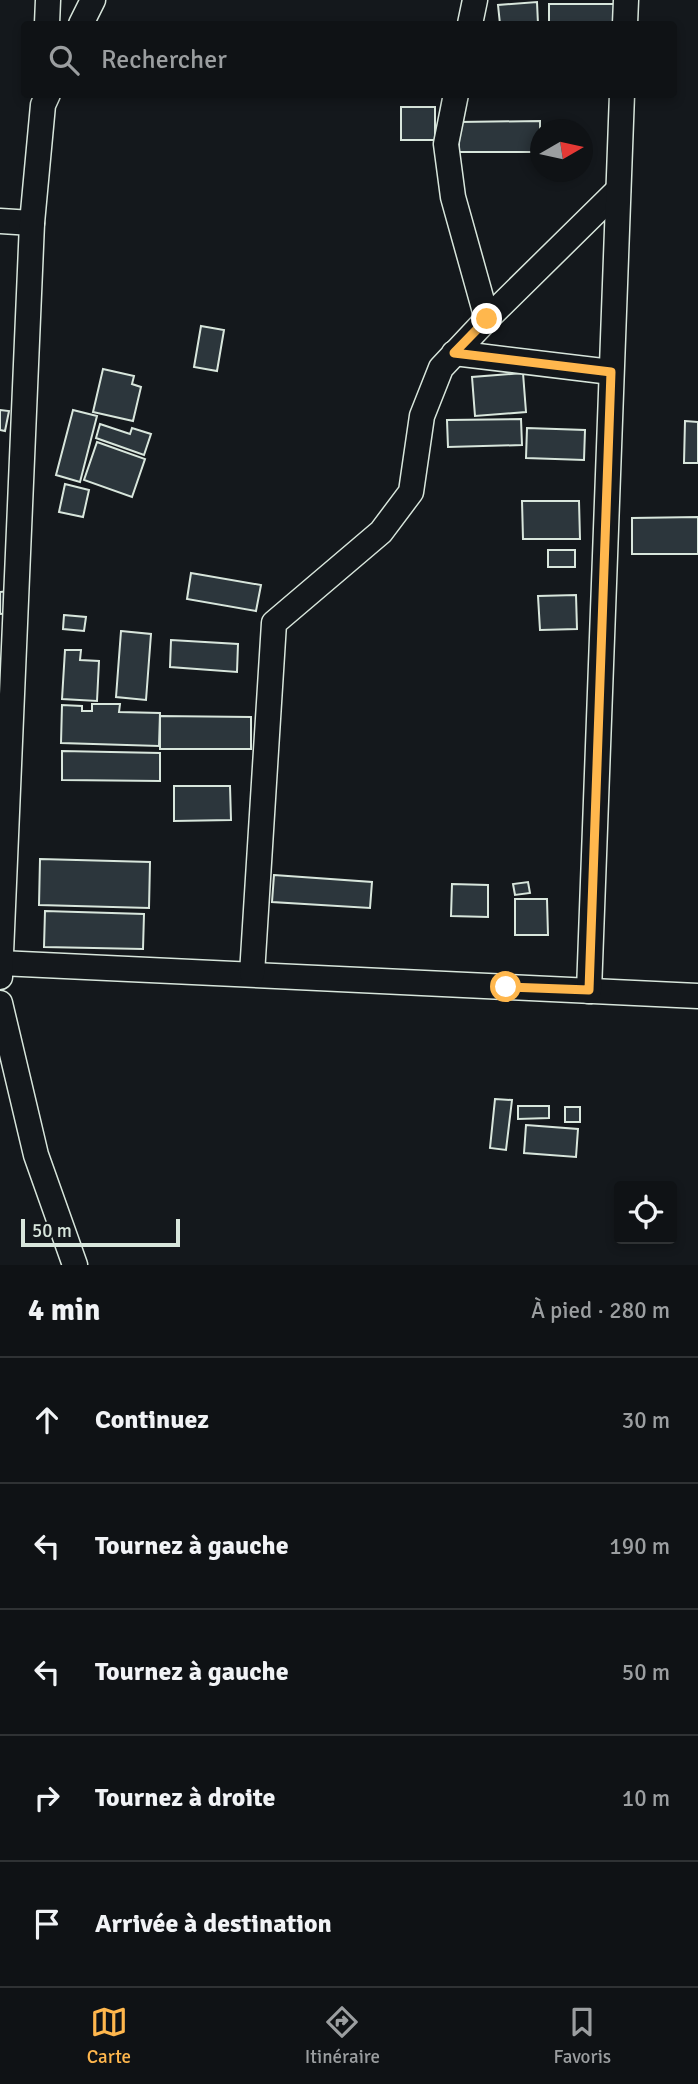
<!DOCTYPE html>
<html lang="fr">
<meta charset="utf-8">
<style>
:root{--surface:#0f1215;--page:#1d2022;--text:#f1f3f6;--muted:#9b9ea0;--line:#2f3234;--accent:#ffb74d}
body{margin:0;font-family:Signika,sans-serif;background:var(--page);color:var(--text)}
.controls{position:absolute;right:21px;bottom:21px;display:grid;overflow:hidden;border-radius:7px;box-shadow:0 4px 10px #0003}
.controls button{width:63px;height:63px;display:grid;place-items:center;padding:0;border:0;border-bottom:2px solid var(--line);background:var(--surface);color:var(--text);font:35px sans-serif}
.compass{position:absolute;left:530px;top:119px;width:63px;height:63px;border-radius:50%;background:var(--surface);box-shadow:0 4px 10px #0003;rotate:81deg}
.scale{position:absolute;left:21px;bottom:18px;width:159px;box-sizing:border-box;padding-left:7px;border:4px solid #d8e6dc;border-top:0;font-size:19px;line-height:24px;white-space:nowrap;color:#d8e6dc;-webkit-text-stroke:5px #14181c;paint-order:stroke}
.stop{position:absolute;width:21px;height:21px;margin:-16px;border:5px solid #ffb74d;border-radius:50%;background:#fff}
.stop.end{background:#ffb74d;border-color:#fff;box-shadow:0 2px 7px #0008}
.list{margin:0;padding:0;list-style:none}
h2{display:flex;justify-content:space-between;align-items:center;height:91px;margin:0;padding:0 28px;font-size:30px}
h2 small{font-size:23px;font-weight:400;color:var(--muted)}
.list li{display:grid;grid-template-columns:46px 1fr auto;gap:21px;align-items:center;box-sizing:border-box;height:126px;padding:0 28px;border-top:2px solid var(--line)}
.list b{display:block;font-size:26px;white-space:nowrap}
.list em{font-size:23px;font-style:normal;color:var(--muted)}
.icon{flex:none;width:38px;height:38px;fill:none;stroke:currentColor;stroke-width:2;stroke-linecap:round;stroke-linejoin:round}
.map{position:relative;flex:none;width:698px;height:1265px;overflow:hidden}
.search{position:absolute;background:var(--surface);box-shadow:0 4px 10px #0003;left:21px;right:21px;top:21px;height:77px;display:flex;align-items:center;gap:18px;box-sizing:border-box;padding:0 24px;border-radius:7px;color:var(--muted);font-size:26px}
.sheet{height:721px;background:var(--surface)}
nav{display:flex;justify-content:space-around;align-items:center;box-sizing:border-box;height:98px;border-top:2px solid var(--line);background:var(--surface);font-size:19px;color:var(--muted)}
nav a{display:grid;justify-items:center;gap:4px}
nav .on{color:var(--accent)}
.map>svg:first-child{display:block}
.building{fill:#2c363c;stroke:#d8e6dc;stroke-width:2}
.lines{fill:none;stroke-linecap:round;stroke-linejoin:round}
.minor-casing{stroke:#d8e6dc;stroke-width:27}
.minor{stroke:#14181c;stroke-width:24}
.route{stroke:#ffb74d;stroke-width:9}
</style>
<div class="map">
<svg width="698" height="1265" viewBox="0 0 698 1265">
<rect width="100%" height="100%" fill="#14181c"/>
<g class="building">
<polygon points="537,2 538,24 500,24 498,5"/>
<rect x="549" y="4" width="68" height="20"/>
<rect x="401" y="107" width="34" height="33"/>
<polygon points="540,121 540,152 459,152 459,122"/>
<polygon points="201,326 224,330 217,371 194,367"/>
<polygon points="103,369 134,376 132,384 141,387 133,421 93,412"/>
<polygon points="523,373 526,412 475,416 472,377"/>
<polygon points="0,410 9,411 5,431 0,430"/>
<polygon points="73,410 97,416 80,482 56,475"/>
<polygon points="521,419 522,445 448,447 447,420"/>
<polygon points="685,421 698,422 698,463 684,463"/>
<polygon points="100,424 130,434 132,428 151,434 144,455 96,438"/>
<polygon points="527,428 585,430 584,460 526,458"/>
<polygon points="97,442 145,459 132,497 84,480"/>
<polygon points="65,484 89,490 83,517 59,512"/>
<polygon points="522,501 579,501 580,539 523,539"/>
<polygon points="698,517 698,554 632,554 632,518"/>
<rect x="548" y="550" width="27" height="17"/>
<polygon points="191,573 261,585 256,611 187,599"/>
<polygon points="9,591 11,613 0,614 0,592"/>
<polygon points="576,595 577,629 540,630 538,596"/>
<polygon points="64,615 86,617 84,631 63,629"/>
<polygon points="121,631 151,634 146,700 116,697"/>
<polygon points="171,640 238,644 237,672 170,667"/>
<polygon points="65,650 81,650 80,660 99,661 97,701 62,699"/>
<polygon points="92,704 120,704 119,712 160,713 159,746 61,743 62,705 82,706 82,711 92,711"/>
<polygon points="160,716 251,717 251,749 160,749"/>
<polygon points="62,751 160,753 160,781 62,780"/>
<polygon points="174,786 230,786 231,820 174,821"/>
<polygon points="40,859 150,862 149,908 39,905"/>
<polygon points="274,875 372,882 370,908 272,902"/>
<polygon points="528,882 530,893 515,895 513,884"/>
<polygon points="452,884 488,885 488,917 451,916"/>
<polygon points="515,899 547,899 548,935 515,935"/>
<polygon points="45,911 144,914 143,949 44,947"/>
<polygon points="495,1099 512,1100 506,1150 490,1148"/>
<polygon points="518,1106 549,1106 549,1118 518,1119"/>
<rect x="565" y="1107" width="15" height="15"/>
<polygon points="526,1125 578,1129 576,1157 524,1153"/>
</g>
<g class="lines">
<g class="minor-casing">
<g id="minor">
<polyline points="47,24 48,0"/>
<polyline points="81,24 93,0"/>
<polyline points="470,24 475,0"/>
<polyline points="625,24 626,0"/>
<polyline points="0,221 32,223"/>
<polyline points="487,319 618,190"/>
<polyline points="454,353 611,372"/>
<polyline points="0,963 698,996"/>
<polyline points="252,974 274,623 381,532 411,492 422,416 441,368 487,319 453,197 446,144 456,94"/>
<polyline points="0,977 32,223 43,105 48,94"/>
<polyline points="589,991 622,94"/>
<polyline points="0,1003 36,1155 75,1265"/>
</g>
</g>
<use href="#minor" class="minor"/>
</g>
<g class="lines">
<polyline class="route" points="487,319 454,353 611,372 589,990 506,987"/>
</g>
</svg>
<div class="controls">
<button><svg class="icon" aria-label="locate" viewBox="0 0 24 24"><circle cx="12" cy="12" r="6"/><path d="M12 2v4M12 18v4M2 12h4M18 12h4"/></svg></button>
</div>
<svg class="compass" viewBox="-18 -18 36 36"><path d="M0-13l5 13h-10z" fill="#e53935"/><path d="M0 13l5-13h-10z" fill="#9b9ea0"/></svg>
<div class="scale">50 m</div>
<div class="stop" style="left:506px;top:987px"></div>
<div class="stop end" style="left:487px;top:319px"></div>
<div class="search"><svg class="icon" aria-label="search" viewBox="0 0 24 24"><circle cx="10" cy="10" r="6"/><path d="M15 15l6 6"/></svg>Rechercher</div>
</div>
<section class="sheet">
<h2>4 min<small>À pied · 280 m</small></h2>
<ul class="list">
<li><svg class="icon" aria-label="ahead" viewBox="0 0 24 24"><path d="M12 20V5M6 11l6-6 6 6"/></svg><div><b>Continuez</b></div><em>30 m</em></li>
<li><svg class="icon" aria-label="left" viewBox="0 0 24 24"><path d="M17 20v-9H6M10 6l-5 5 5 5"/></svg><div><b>Tournez à gauche</b></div><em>190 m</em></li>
<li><svg class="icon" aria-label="left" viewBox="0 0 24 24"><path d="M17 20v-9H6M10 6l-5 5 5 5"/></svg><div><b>Tournez à gauche</b></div><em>50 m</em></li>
<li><svg class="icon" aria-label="right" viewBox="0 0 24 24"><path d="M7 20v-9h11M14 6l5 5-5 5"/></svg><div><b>Tournez à droite</b></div><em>10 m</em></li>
<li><svg class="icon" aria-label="arrive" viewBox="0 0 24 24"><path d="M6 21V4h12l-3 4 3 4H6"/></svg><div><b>Arrivée à destination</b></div></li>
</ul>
</section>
<nav>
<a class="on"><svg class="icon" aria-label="map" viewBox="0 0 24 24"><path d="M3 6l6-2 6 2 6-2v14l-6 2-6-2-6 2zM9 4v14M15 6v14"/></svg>Carte</a>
<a><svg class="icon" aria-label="directions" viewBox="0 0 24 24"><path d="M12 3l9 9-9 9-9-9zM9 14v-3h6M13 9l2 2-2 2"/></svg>Itinéraire</a>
<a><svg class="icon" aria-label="saved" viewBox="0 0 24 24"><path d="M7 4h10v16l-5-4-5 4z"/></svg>Favoris</a>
</nav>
